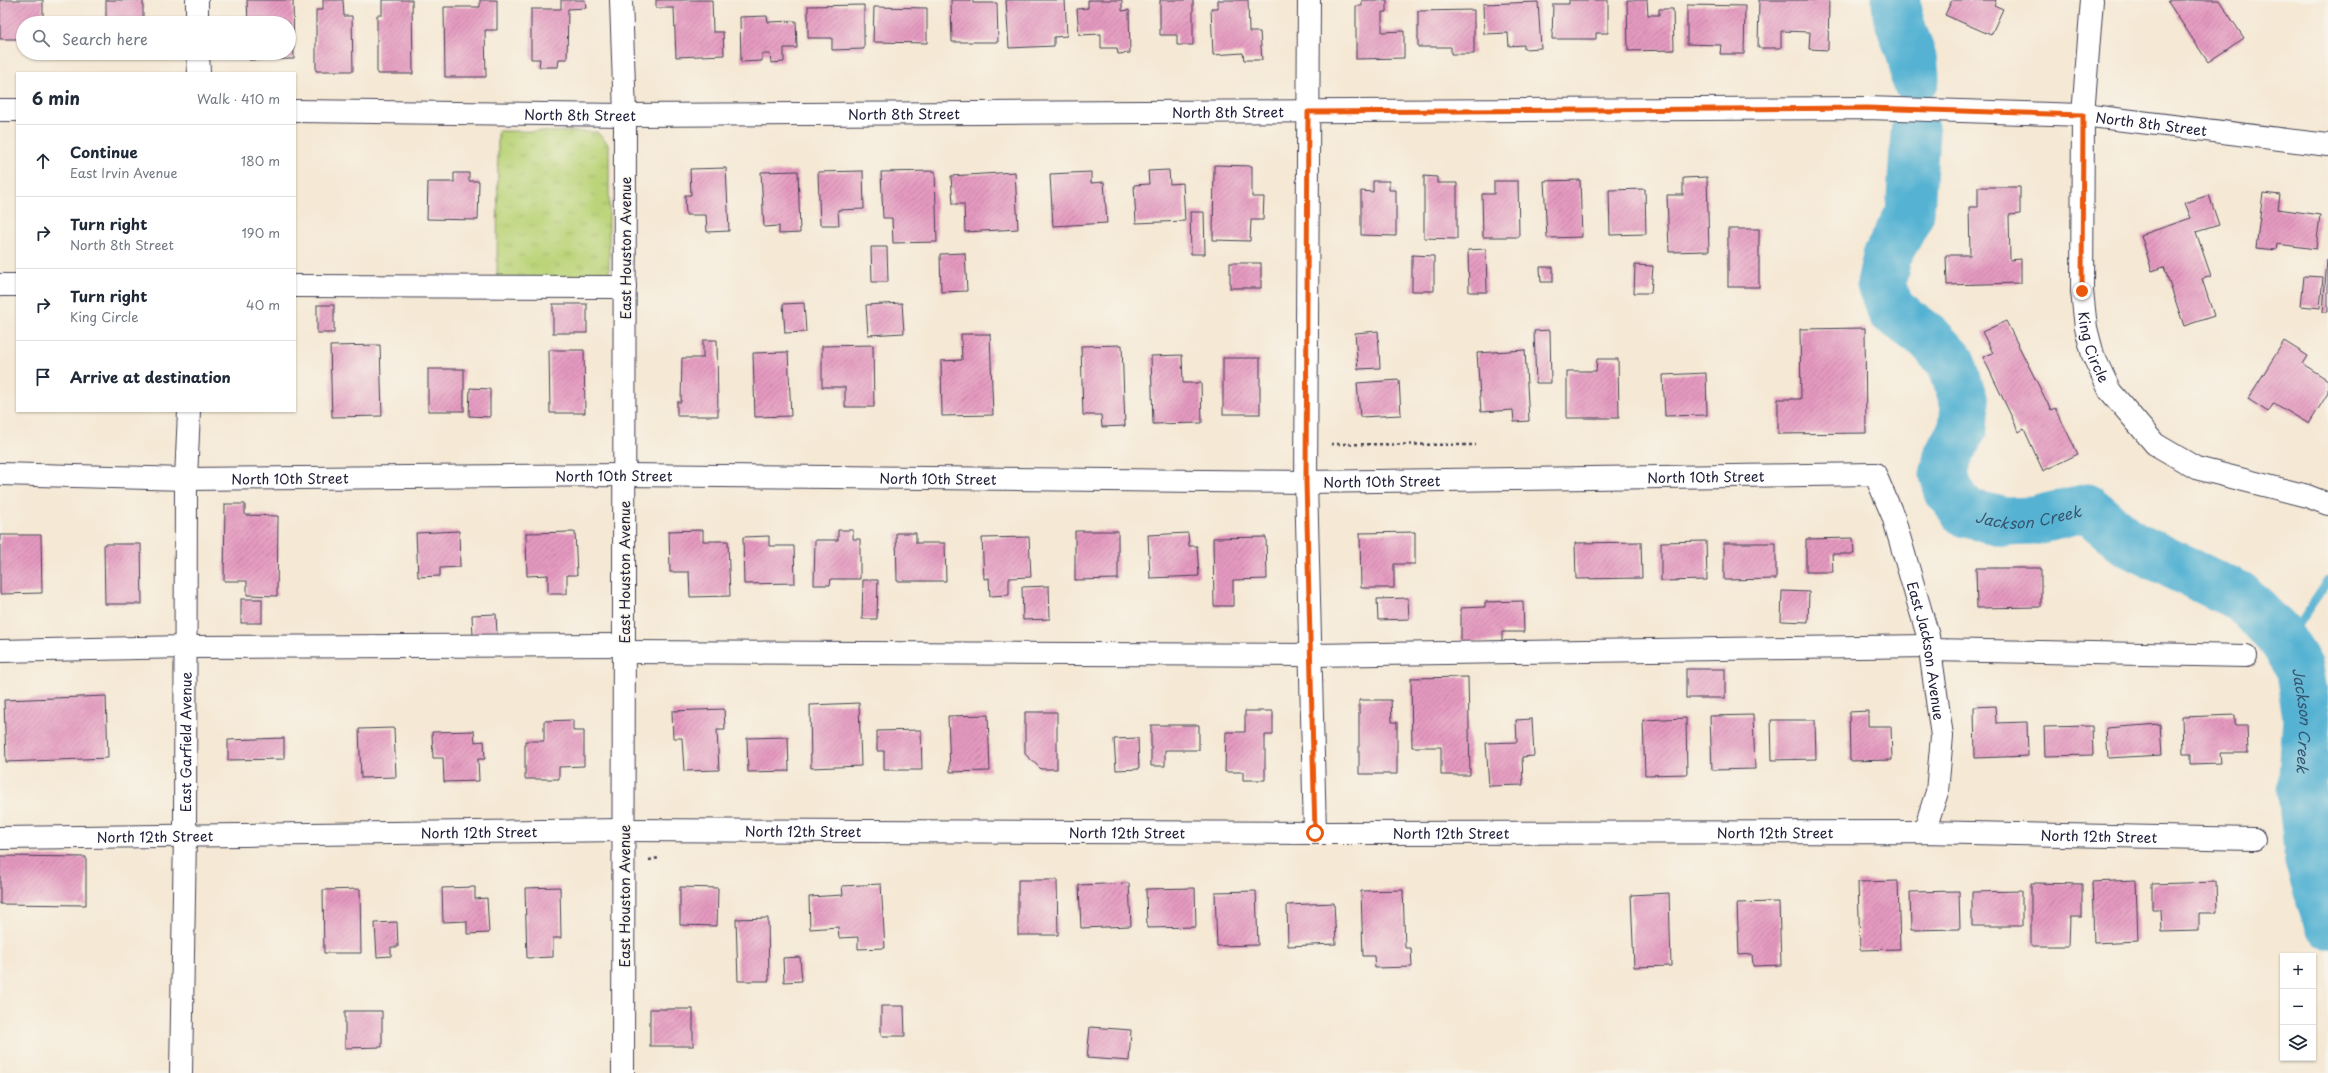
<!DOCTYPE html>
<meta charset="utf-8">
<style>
:root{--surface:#fff;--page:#f2f2f3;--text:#1f2937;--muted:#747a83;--line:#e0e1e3}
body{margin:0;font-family:"Playpen Sans",sans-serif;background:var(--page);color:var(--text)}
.controls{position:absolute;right:12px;bottom:12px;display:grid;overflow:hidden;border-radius:0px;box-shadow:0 1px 3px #0004}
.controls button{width:36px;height:36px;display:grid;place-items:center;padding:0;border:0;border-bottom:1px solid var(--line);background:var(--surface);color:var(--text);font:20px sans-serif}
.stop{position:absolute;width:12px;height:12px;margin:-9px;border:3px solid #ea580c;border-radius:50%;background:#fff}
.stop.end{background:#ea580c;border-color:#fff;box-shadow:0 1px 4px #0008}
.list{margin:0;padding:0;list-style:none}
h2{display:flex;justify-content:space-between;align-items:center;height:52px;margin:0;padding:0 16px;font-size:17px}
h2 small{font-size:13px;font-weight:400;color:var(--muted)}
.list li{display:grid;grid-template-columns:26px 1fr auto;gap:12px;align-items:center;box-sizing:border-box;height:72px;padding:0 16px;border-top:1px solid var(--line)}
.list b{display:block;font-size:15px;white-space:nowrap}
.list p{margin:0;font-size:13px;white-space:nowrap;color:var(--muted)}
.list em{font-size:13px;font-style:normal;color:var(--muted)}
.icon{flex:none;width:22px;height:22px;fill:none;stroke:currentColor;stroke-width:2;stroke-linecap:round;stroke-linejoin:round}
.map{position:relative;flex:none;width:2328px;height:1073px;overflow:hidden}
.search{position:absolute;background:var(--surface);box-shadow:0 1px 3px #0004;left:16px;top:16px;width:280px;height:44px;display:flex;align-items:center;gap:10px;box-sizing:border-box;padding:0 14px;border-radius:22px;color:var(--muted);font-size:15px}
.panel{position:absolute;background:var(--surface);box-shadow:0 1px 3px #0004;left:16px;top:72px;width:280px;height:340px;border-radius:0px}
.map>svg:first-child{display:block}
.grass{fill:url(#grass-tufts);stroke:#6e7b5a}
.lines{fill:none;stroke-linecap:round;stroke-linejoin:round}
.stream{stroke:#55b2d3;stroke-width:8}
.river{stroke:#55b2d3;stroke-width:49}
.building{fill:url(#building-hatch)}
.minor-casing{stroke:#424052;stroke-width:24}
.path{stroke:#424052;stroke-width:2.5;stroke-dasharray:3 3;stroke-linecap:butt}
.minor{stroke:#fff;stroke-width:22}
.route{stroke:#ea580c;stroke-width:5}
.labels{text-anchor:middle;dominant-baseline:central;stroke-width:3;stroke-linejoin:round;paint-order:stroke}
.street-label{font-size:14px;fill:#22223b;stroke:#f7f3e8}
.water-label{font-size:15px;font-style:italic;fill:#345470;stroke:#f7f3e8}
</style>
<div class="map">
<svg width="2328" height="1073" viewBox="0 0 2328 1073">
<defs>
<pattern id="grass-tufts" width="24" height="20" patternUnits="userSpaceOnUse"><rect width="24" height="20" fill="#bbd479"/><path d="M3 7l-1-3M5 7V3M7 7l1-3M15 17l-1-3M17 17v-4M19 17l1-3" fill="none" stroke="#a0b66a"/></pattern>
<pattern id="building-hatch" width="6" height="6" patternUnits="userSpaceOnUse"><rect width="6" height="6" fill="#e59ac0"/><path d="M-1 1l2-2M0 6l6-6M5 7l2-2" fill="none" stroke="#b97d9d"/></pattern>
</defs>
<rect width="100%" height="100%" fill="#f7f3e8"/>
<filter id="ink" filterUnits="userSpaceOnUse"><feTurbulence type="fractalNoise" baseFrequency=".025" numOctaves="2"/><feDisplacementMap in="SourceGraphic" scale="8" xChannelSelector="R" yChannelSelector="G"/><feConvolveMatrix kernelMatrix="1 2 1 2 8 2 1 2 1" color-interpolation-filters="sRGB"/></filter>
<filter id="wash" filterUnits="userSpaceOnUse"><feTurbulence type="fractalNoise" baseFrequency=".012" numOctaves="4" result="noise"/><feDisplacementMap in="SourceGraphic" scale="16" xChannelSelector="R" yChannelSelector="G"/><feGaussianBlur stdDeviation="0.9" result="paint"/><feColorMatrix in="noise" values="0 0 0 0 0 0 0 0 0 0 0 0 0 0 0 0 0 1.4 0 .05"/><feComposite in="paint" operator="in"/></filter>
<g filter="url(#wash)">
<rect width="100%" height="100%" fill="#f5e8d4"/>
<polygon class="grass" points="498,131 597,132 609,145 609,282 497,282"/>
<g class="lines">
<g class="stream">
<polyline points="2284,645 2328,581"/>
<polyline points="2302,783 2328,777"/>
</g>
<g class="river">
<path d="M 1896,0 C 1896,28 1915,50 1915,79"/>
<path id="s1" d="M 1915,132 L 1910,213 L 1887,256 L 1881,284 L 1891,310 L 1928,337 L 1951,362 L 1965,405 L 1963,428 L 1948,456 L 1944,475 L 1949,492 L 1966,513 L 2006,522 L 2033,521 L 2087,508 L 2131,544 L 2242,598 L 2277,633 L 2299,667 L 2307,717 L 2302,792 L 2309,861 L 2328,923"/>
</g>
</g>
<g id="blocks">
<g class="building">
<polygon points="0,0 43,0 43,23 23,23 23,39 0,39"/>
<rect x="106" y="0" width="37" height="23"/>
<polygon points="247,0 293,0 294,59 249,60 249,53 289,53 289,23 248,23"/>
<polygon points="323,0 343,0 344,16 352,16 353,71 316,71 316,10 323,10"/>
<polygon points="382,0 412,0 413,74 377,74 377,15 382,15"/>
<polygon points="480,0 497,0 497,30 485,30 486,77 445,77 444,7 480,7"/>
<polygon points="561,0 585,0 586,8 568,9 567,59 559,59 558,67 539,67 540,59 531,59 531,9 561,9"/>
<polygon points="656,0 712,0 713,32 723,32 724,55 676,57 674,8 656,8"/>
<polygon points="951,0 973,0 973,3 997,3 998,42 952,42"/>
<polygon points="1006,0 1065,0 1067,36 1054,37 1054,46 1009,48"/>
<polygon points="1088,0 1122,0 1122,11 1129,10 1130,53 1118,54 1117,48 1101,48 1101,34 1079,35 1077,9 1088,8"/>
<polygon points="1160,0 1193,0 1193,45 1177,45 1177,35 1160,35"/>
<polygon points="1218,0 1248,0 1249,32 1260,32 1262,60 1244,60 1243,53 1213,55 1211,8 1218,8"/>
<polygon points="1362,0 1387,0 1387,12 1382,12 1382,32 1404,31 1404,58 1356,59 1356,6 1362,6"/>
<polygon points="1569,0 1608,0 1608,33 1596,33 1596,39 1552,39 1553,4 1569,4"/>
<polygon points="1627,0 1647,0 1648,15 1659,15 1659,9 1673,9 1674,50 1628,51"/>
<polygon points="1759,0 1829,0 1828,50 1809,49 1810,32 1781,31 1781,48 1758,48"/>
<polygon points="1952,0 1996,0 1994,5 2003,9 1991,35 1945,15"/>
<polygon points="2171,0 2219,0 2244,38 2208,62 2168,2"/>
<polygon points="1538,2 1541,48 1524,49 1524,45 1509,46 1508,33 1484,34 1483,4"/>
<polygon points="864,5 864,49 832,50 832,38 808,38 808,6"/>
<polygon points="1687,5 1745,6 1744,54 1720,54 1721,45 1687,44"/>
<polygon points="874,7 927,8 927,43 873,42"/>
<polygon points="1474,10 1474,54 1451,54 1451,47 1418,47 1418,11"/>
<polygon points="767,16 768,22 796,21 797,48 784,48 784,62 771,63 770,54 762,54 762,61 741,62 740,17"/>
<polygon points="1214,165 1252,166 1252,197 1264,197 1263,220 1251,220 1250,241 1213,240"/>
<polygon points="726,168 729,231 707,232 706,215 686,215 685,195 691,195 690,169"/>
<polygon points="1169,170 1170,184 1183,183 1185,221 1136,223 1134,185 1149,184 1148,171"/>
<polygon points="798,171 800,233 779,234 779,226 764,227 761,172"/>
<polygon points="863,171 864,209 838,210 839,225 820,225 818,172"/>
<polygon points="935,171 937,242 893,243 892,218 883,218 881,172"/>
<polygon points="1015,172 1018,229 965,232 964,204 953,204 951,176"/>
<polygon points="1091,172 1091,183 1104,182 1107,223 1053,226 1050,174"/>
<polygon points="454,173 469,173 469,181 479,181 478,220 427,219 428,182 454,182"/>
<polygon points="1424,176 1437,177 1437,183 1457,183 1457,239 1424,238"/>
<polygon points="1707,177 1709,251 1669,252 1667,195 1683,195 1683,178"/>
<polygon points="1580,180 1582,237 1547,238 1544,181"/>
<polygon points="1373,181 1389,181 1389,190 1396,190 1396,236 1361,235 1361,191 1373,192"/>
<polygon points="1494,181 1518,181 1519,237 1483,237 1482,194 1494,194"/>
<polygon points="1978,187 2020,187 2020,214 2009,215 2010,260 2021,259 2021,283 1947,285 1946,255 1970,255 1969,207 1978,207"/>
<polygon points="1645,189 1646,234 1610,235 1609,190"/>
<polygon points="2263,193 2280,195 2278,209 2320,215 2316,249 2277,244 2276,250 2256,248"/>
<polygon points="2209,195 2219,225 2196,232 2211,276 2202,279 2214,316 2184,326 2164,267 2152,271 2141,235 2191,218 2185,203"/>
<polygon points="1190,212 1204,212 1205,254 1191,254"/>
<rect x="1728" y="229" width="31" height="58"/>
<polygon points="871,247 887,247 888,282 872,282"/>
<polygon points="1486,249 1487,292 1469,292 1468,250"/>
<polygon points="965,253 967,291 941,292 940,254"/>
<polygon points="1412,255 1434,256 1434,291 1412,291"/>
<polygon points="2327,259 2328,259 2328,312 2323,312"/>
<rect x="1230" y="263" width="31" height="25"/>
<polygon points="1635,265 1653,266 1651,293 1634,293"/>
<polygon points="1540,267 1553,267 1553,282 1541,282"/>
<polygon points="2304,276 2323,277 2320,308 2301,306"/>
<polygon points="804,303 806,332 785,333 783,304"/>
<polygon points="902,303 904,333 868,335 866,305"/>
<rect x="553" y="304" width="34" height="29"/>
<rect x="317" y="305" width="17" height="28"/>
<polygon points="2006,321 2051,410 2055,408 2078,454 2043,471 2024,429 2019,432 1983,357 1993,353 1982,332"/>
<polygon points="1865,328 1866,433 1778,434 1778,399 1801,399 1800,329"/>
<polygon points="1550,330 1551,383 1536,383 1534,331"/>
<polygon points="1378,331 1380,368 1358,369 1355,333"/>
<polygon points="961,334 990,334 993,415 942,416 941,361 962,360"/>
<polygon points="703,340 717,340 718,416 677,416 677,402 681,402 682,358 703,358"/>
<polygon points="2284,341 2308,356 2303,364 2328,380 2328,393 2309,424 2274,403 2268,412 2248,399"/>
<polygon points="380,345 382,416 332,417 330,346"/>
<polygon points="873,345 874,407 845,407 845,387 822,387 822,346"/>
<polygon points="1122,345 1125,426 1102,427 1101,415 1083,415 1081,346"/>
<polygon points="549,350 584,350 585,413 550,413"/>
<polygon points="1525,350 1529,421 1514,422 1513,410 1481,412 1477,353"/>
<polygon points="788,352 791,416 755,417 753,353"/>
<polygon points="1182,355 1183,383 1201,383 1202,423 1153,424 1151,356"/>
<rect x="1223" y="358" width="37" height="56"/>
<polygon points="1597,359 1618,359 1619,418 1567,418 1567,371 1596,371"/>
<rect x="428" y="369" width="36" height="42"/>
<polygon points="1706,373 1707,415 1665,416 1663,375"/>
<polygon points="1399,380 1401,415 1360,417 1357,383"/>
<polygon points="470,388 490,389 490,417 469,416"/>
<polygon points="225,504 245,504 245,515 278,516 277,596 247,595 247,581 224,581"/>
<polygon points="703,530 703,541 728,541 730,596 690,597 689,572 670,572 669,531"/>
<polygon points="838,530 853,530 853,539 860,539 860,579 831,579 830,585 814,585 815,540 838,540"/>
<polygon points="459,531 460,567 440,568 440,576 418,577 416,533"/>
<polygon points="1075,531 1118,531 1118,579 1075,580"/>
<polygon points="575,532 577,575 567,575 567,594 548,594 548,575 527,576 526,533"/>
<polygon points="1415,532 1415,564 1394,564 1394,588 1361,588 1360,533"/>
<polygon points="896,533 916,533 916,543 945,543 946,581 897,581"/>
<polygon points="1188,533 1189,546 1197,546 1199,576 1150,578 1148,535"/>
<polygon points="0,535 41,535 42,593 0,594"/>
<polygon points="769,536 769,546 794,546 795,583 744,584 743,537"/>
<polygon points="1029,537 1031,577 1009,578 1009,595 990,596 989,578 984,579 982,538"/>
<polygon points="1266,537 1267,579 1233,580 1233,606 1214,606 1213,538"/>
<polygon points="1853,538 1854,554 1832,554 1833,572 1806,572 1806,539"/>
<polygon points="1706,541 1707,580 1661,581 1661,542"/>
<polygon points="1641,542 1642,578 1576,579 1575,543"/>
<polygon points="1724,543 1776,543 1776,579 1724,580"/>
<polygon points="104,544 141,544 142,604 105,604"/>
<polygon points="1976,568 2041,568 2041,607 1977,608"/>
<polygon points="863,580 878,580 877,619 862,619"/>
<polygon points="1049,586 1050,619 1023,620 1022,587"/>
<polygon points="1782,591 1809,592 1808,622 1781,621"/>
<polygon points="1408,598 1409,619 1378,620 1377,599"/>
<rect x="241" y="599" width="21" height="24"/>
<polygon points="1523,601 1524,632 1502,632 1502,641 1461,642 1461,608 1485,607 1485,602"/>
<polygon points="496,614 497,635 473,636 472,615"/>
<rect x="1686" y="669" width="39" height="29"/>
<polygon points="1468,677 1470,775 1441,775 1441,747 1412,747 1411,678"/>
<polygon points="106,696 108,758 6,762 4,700"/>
<polygon points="1359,700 1391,700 1392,722 1397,722 1397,774 1359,774"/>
<polygon points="859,703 861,766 811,768 810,705"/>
<polygon points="1995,706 1996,723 2027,722 2028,756 1975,758 1974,707"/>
<polygon points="724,709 725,730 717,730 719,770 684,771 682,738 673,738 672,711"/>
<polygon points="1245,711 1273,711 1273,735 1265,735 1265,780 1243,780 1243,772 1225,772 1226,732 1245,732"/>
<polygon points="1868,711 1868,726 1891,726 1892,760 1850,761 1849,712"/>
<polygon points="1025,712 1057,712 1057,769 1041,769 1025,754"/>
<polygon points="988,715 990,771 950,772 948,716"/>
<polygon points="1753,715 1755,769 1712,770 1710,716"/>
<polygon points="2235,715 2235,725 2247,725 2248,753 2220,753 2221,763 2191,764 2191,754 2183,754 2182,717"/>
<polygon points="1686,718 1687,774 1645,775 1643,720"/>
<polygon points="1532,719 1534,756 1522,757 1523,785 1489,786 1486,743 1517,742 1516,720"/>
<polygon points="573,720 573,731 584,731 584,766 559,767 559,779 525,779 525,741 544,741 544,721"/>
<polygon points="1771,720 1815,720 1816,759 1772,760"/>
<polygon points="2160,724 2162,755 2108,758 2106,728"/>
<polygon points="1151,725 1199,725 1199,750 1165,750 1165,766 1151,766"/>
<polygon points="2092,726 2093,755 2045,756 2044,727"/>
<polygon points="394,728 396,777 361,778 359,729"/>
<polygon points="921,730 922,770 884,770 884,751 877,751 877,731"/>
<polygon points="474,731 475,742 484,741 485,759 478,759 479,781 444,782 443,758 433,758 432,732"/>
<polygon points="788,737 789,771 748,772 747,738"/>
<polygon points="284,738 284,759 228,760 228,740"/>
<polygon points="1138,738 1139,769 1116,770 1114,739"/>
<polygon points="0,856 86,857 86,905 0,904"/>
<polygon points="1018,880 1057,880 1058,935 1018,935"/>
<polygon points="2136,880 2138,941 2094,943 2092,882"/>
<polygon points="1898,881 1900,949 1860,950 1858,882"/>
<polygon points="2216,882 2217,913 2199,913 2199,931 2162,932 2161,909 2152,909 2152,884"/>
<polygon points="1129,883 1131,926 1081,928 1079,885"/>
<polygon points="2031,883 2082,884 2082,917 2070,917 2069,946 2031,946"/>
<polygon points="881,884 885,948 858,949 858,937 839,938 838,927 810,929 809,897 843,895 842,886"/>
<polygon points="475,887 475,899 487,898 489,933 467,934 467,921 443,922 442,888"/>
<polygon points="560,887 561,938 553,938 553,957 527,958 525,888"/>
<polygon points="680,887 718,888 717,926 680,925"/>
<polygon points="1195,888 1196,927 1147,928 1146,889"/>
<polygon points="360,889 361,953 324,953 323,890"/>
<polygon points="1403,890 1405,948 1411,948 1412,967 1375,968 1374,956 1363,956 1361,891"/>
<polygon points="1256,891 1258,945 1217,946 1215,892"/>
<polygon points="1959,891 1960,929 1911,930 1910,892"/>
<polygon points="2022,891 2022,926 1972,926 1972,892"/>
<polygon points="1669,893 1671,966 1634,967 1631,895"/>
<polygon points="1779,902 1781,965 1753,966 1752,954 1739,955 1737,903"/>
<polygon points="1334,903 1336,944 1288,946 1287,905"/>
<polygon points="768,918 769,981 738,981 736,919"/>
<polygon points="397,922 398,947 391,947 391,956 377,957 375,923"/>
<polygon points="800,957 802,981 784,982 783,958"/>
<polygon points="881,1006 904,1006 905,1036 881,1036"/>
<rect x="650" y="1009" width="43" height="37"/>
<polygon points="345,1011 382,1011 382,1047 345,1048"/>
<polygon points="1090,1027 1131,1030 1129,1061 1087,1058"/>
</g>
</g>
</g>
<g filter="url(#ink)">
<use href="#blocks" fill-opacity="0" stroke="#424052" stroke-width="1"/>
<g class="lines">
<g class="minor-casing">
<g id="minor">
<polyline points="197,0 197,23"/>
<polyline points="621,0 625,115 623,1073"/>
<polyline points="1309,0 1306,482 1315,833"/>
<path id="s2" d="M 2092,0 L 2083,115 L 2082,291 L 2086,328 L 2093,355 L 2110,391 L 2155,444 L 2196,468 L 2307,496 L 2328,504"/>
<polyline points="198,53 199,73"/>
<polyline points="0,110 17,110"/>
<path id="s3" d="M 295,111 L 625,115 L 1867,108 L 2083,115 L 2328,145"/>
<polyline points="0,285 17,285"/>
<polyline points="295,286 625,287"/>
<path id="s4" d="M 0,474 L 186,479 L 625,475 L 1306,482 L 1875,474 L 1893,516 L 1928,636 L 1942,736 L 1937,792 L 1924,832"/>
<polyline points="1930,650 2246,656"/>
<polyline points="0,651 185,647 624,645"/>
<polyline points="624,652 1310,655 1929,646"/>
<path id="s5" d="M 0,838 L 624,830 L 1315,833 L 1924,832 L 2254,839"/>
<path id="s6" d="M 181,1073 L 185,835 L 186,479 L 189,411"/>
</g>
</g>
<g class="path">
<polyline points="1331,444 1476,445"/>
<polyline points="649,860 659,858"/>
</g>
<use href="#minor" class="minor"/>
</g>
</g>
<g class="lines" filter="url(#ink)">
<polyline class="route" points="1315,833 1306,482 1308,112 1867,108 2083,115 2082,291"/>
</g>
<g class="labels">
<g class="street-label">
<text stroke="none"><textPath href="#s3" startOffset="933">North 8th Street</textPath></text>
<text stroke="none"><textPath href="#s3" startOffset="285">North 8th Street</textPath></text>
<text stroke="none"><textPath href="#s3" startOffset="609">North 8th Street</textPath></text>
<text stroke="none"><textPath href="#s3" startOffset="1857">North 8th Street</textPath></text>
<text transform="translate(625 248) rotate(-90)">East Houston Avenue</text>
<text stroke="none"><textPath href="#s2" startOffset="349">King Circle</textPath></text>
<text stroke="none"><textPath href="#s4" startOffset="614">North 10th Street</textPath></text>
<text stroke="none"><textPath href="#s4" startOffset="1706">North 10th Street</textPath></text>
<text stroke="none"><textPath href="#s4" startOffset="290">North 10th Street</textPath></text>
<text stroke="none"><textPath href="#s4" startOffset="938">North 10th Street</textPath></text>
<text stroke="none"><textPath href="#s4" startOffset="1382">North 10th Street</textPath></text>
<text transform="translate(624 572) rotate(-90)">East Houston Avenue</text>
<text stroke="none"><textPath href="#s4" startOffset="2060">East Jackson Avenue</textPath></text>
<text stroke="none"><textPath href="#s6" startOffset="331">East Garfield Avenue</textPath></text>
<text stroke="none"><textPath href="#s5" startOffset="803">North 12th Street</textPath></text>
<text stroke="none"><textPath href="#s5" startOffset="479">North 12th Street</textPath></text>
<text stroke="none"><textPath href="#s5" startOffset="1127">North 12th Street</textPath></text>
<text stroke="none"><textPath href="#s5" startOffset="1775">North 12th Street</textPath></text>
<text stroke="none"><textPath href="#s5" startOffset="1451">North 12th Street</textPath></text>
<text stroke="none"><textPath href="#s5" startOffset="155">North 12th Street</textPath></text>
<text stroke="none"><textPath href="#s5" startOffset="2099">North 12th Street</textPath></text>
<text transform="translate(624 896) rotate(-90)">East Houston Avenue</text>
</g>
<g class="water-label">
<text stroke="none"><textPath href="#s1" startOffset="494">Jackson Creek</textPath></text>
<text stroke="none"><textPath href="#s1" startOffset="878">Jackson Creek</textPath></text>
</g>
</g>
</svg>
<div class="controls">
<button>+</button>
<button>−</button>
<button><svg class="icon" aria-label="layers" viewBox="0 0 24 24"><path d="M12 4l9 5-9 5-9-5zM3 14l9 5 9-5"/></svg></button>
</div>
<div class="stop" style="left:1315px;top:833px"></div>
<div class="stop end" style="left:2082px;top:291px"></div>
<div class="search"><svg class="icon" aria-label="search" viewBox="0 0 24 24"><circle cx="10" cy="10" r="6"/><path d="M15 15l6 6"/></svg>Search here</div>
<section class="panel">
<h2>6 min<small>Walk · 410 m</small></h2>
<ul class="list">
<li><svg class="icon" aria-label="ahead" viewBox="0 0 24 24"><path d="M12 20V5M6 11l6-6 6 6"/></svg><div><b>Continue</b><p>East Irvin Avenue</p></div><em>180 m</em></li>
<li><svg class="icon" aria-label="right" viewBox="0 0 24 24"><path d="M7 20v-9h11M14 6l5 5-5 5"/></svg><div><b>Turn right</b><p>North 8th Street</p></div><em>190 m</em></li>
<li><svg class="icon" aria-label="right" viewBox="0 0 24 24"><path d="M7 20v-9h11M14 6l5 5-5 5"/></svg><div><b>Turn right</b><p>King Circle</p></div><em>40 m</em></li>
<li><svg class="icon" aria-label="arrive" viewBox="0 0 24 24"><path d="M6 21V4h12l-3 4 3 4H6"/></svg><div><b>Arrive at destination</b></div></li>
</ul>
</section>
</div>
